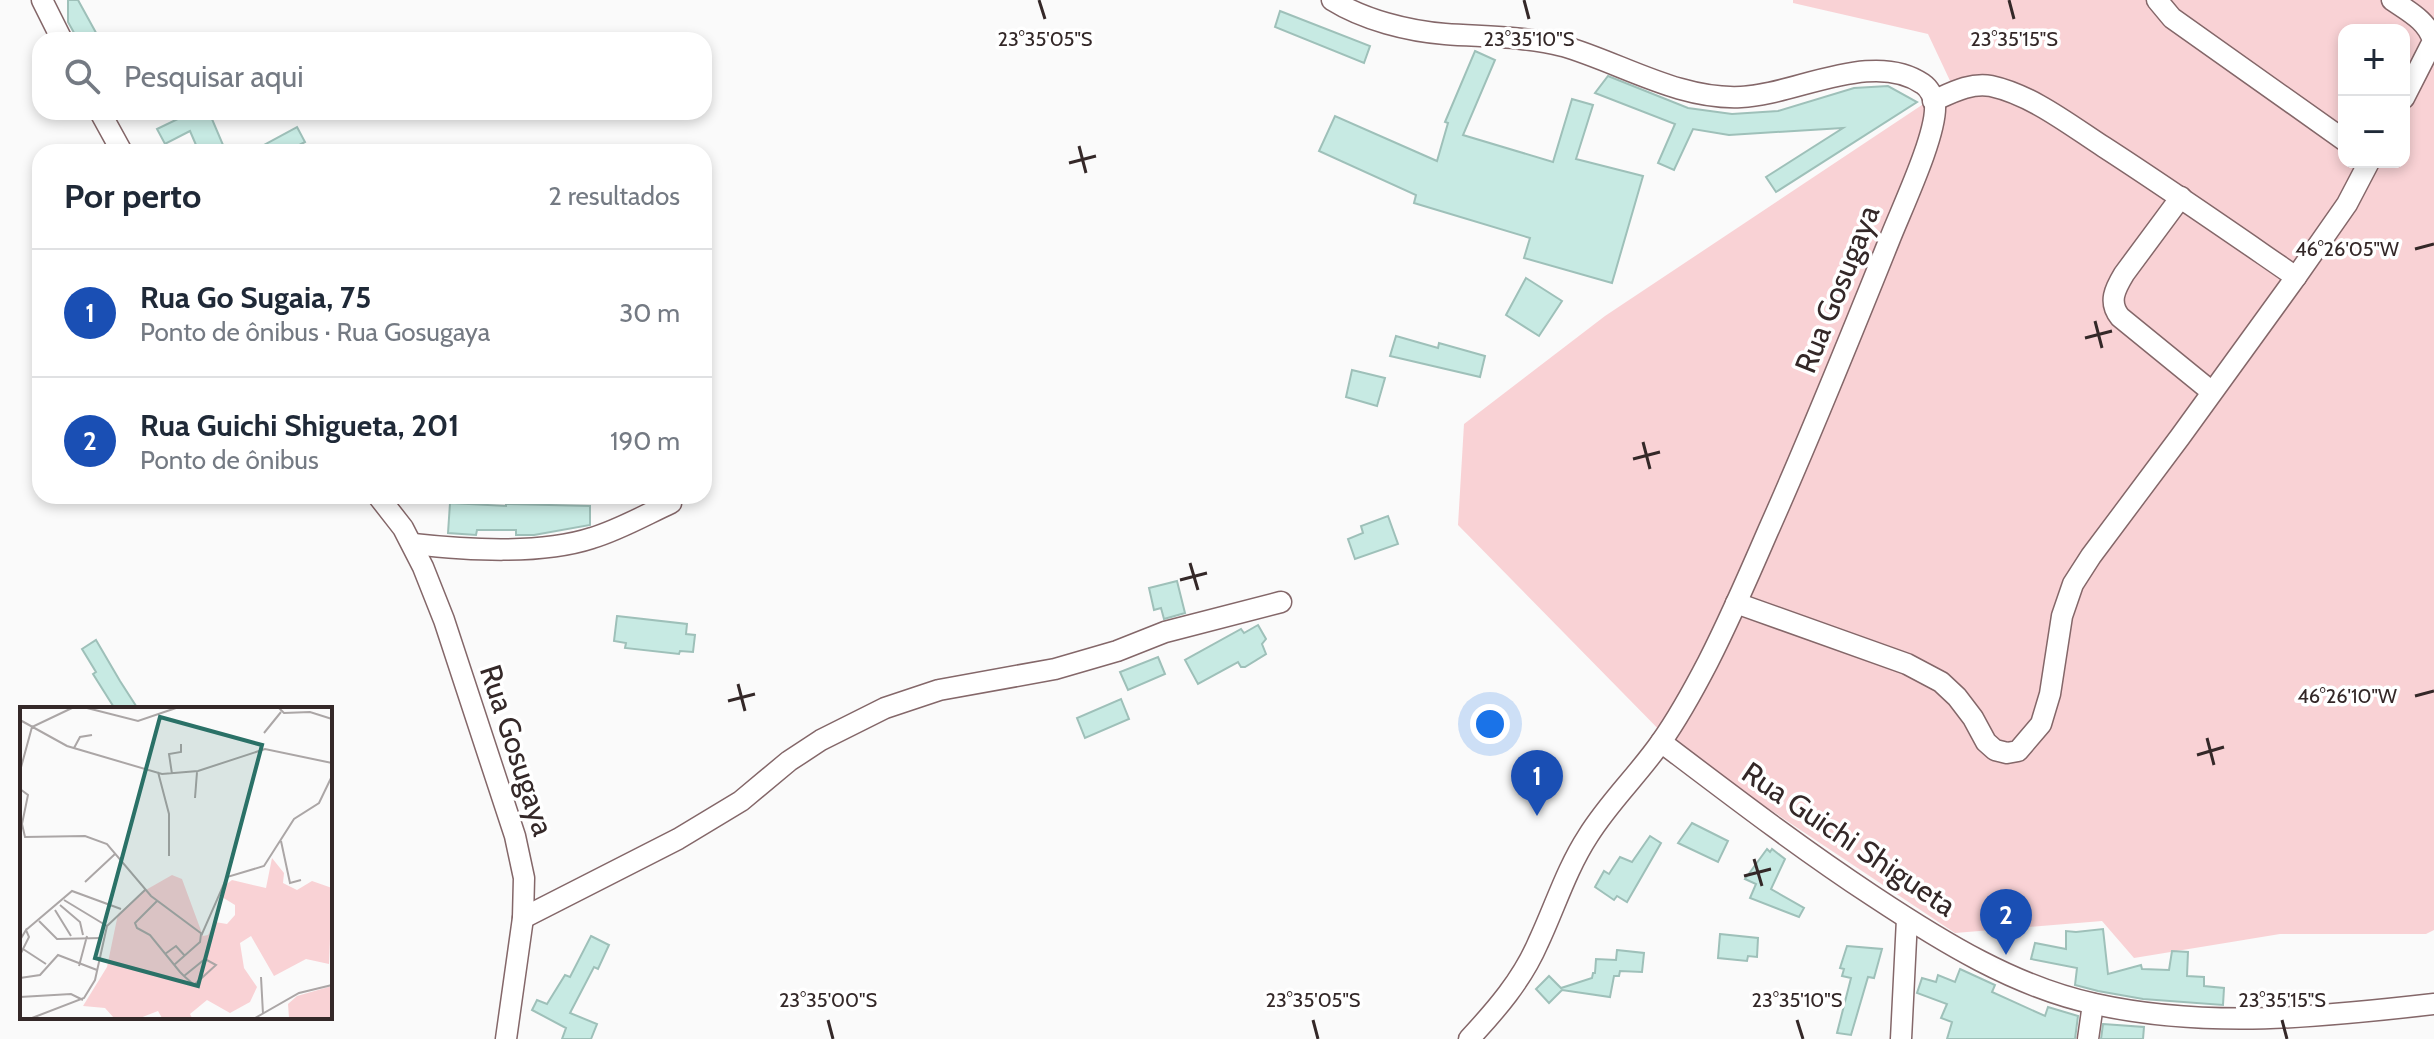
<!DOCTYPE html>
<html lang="pt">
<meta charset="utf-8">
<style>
:root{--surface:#fff;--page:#f6f6f7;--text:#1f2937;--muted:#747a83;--line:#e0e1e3;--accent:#2a7167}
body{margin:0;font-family:Cabin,sans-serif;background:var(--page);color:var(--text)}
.controls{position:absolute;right:24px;top:24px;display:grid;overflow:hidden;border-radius:16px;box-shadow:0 4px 12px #0003}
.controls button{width:72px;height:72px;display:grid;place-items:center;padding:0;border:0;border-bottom:2px solid var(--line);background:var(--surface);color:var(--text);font:40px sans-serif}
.you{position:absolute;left:1490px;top:724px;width:28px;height:28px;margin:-20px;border:6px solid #fff;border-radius:50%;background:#1a73e8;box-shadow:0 0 0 12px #1a73e833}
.badge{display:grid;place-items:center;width:52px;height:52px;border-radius:50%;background:var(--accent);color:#fff;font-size:26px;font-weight:700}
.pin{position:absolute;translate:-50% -66px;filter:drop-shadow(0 2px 4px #0008)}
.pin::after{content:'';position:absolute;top:42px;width:28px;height:24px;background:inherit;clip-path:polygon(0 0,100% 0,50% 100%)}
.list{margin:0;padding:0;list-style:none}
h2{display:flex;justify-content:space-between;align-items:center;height:104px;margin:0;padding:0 32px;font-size:34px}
h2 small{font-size:26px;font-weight:400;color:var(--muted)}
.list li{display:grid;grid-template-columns:52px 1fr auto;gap:24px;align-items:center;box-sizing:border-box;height:128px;padding:0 32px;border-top:2px solid var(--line)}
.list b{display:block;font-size:30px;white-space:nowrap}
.list p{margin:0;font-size:26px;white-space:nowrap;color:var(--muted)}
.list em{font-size:26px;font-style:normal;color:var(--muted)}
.icon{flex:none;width:44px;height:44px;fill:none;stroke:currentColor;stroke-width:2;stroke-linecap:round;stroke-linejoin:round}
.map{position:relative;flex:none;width:2434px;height:1039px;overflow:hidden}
.search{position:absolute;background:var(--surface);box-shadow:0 4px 12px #0003;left:32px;top:32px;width:680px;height:88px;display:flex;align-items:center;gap:20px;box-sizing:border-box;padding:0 28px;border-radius:24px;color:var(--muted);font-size:30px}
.panel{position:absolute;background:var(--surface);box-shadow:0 4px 12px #0003;left:32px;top:144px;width:680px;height:360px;border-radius:24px}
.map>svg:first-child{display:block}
.green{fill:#f9d2d5;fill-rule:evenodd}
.building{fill:#c7eae3;stroke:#9ec0b9;stroke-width:2}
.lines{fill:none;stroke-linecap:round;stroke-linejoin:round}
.street-casing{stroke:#846769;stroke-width:23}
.street{stroke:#fff;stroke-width:20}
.ticks{fill:none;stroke:#342828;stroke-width:3}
.labels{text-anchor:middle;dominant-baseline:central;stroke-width:7;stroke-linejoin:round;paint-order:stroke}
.street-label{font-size:30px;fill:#342828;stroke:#fff}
.inset-road{fill:none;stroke:#aba6a6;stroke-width:2}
.view{fill:#2a7167;fill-opacity:0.15;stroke:#2a7167;stroke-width:4}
.inset-edge{fill:none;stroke:#342828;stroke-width:4}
.ticks-label{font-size:20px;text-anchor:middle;fill:#342828;stroke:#fff;stroke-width:7;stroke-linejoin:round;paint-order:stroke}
</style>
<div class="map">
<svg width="2434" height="1039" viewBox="0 0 2434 1039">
<rect width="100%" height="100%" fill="#fafafa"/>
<path class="green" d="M 1793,0 L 2434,0 L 2434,930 L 2426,934 L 2280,934 L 2134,958 L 2102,921 L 1955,933 L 1676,747 L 1458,525 L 1464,424 L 1605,316 L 1952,85 L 1928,34 L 1793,3 ZM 2344,30 L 2404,30 L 2404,162 L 2344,162 Z"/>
<g class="building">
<polygon points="68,0 78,0 100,40 78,40 68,22"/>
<polygon points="1280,11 1370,46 1364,63 1275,27"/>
<polygon points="1475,51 1495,60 1463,135 1553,162 1572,99 1593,105 1576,159 1643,176 1612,283 1524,258 1530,238 1414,203 1416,195 1319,151 1335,116 1437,161 1448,123 1445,122"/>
<polygon points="1608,76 1688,108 1732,114 1778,111 1854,88 1888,86 1917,102 1776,192 1766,177 1843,128 1729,135 1693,129 1674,170 1658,163 1675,124 1595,93"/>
<polygon points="182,112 209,112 226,152 199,152 190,131 165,144 157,129 184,116"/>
<polygon points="297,127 305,142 286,152 251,152"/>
<polygon points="1526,278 1562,301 1539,336 1506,315"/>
<polygon points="1396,336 1438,348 1439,343 1485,356 1480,377 1390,356"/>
<polygon points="1352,370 1385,378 1377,406 1346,397"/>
<polygon points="450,503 506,506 506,504 590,506 590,525 534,535 516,535 516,530 477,530 476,535 448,533"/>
<polygon points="1388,516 1398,544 1355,559 1348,539 1363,533 1361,526"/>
<polygon points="1177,581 1185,613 1164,619 1161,608 1154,610 1149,588"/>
<polygon points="617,616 687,624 686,634 695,635 693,652 680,651 679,654 625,648 626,643 614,641"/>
<polygon points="1258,625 1266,639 1262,644 1266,654 1245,667 1241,667 1238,662 1198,684 1185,660 1241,629 1244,633"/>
<polygon points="96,640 120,681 138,709 115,709 93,674 96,672 82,649"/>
<polygon points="1158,657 1165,674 1128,690 1120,672"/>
<polygon points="1121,699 1129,719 1085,738 1077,718"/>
<polygon points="1692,823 1728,841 1718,862 1678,843"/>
<polygon points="1650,836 1661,843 1627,902 1617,896 1614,900 1595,887 1604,871 1609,874 1620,857 1632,862"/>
<polygon points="1767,849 1770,852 1772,849 1785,859 1771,889 1804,908 1799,917 1750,898 1756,884 1745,879"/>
<polygon points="2103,929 2108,974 2141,965 2142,969 2169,970 2172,951 2188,952 2187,976 2204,977 2204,986 2224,988 2223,1005 2143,999 2098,991 2075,985 2077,968 2031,959 2035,943 2066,949 2066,931 2076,932"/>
<polygon points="1720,934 1758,938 1757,957 1748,956 1747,961 1718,958"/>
<polygon points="591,936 609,945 598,969 594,967 570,1013 597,1024 591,1039 562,1039 566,1028 532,1010 537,1000 547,1004 565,975 570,977"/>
<polygon points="1847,946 1882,949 1874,978 1868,977 1851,1035 1837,1033 1851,978 1842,976 1844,969 1840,968"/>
<polygon points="1617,950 1644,953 1642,972 1620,971 1619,976 1614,976 1610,997 1562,990 1549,1003 1536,989 1549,976 1561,988 1592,978 1593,973 1595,973 1596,959 1616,960"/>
<polygon points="1960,969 1995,985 1992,992 2045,1016 2048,1007 2078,1016 2075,1039 1947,1039 1952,1022 1941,1018 1947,1004 1917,993 1922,978 1936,982 1938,975 1955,982"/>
<polygon points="2103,1024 2144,1027 2143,1039 2101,1039"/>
</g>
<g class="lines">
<g class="street-casing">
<g id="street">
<polyline points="42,0 62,40"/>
<path d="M 1332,0 C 1364,20 1408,31 1445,34 C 1484,37 1524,36 1563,46 C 1621,63 1679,100 1741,97 C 1795,95 1873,49 1923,84 C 1929,88 1934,97 1935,105 C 1937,135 1901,210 1889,241 C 1850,338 1811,435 1768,531 C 1749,575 1730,619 1708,662 C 1694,689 1678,718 1661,742 C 1638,775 1609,802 1588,836 C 1566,870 1555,907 1538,943 C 1522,980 1496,1010 1469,1039"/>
<polyline points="2157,0 2172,18 2344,140"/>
<path d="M 2392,0 C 2408,11 2428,21 2433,41 L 2404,98"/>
<path d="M 1933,101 C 1951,93 1971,82 1991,86 C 2032,95 2070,125 2104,147 C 2169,189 2232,233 2296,277"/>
<polyline points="100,112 122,152"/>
<path d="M 2181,197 L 2124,274 C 2115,289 2108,302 2120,317 L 2212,392"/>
<polyline points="378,496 403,528 423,567 444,620 515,836 524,878 523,918 506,1039"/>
<path d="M 413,544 C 467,550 540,555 592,538 C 619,530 645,515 671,503"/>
<polyline points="1736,603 1907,664 1941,682 1957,697 1973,718 1986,742 1995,750 2007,753 2018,751 2041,724 2050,694 2062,616 2073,584 2091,556 2180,437 2296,277 2347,204 2369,162"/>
<path d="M 1661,742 C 1731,795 1800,848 1873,896 C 1941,941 2015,987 2095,1004 C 2208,1029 2321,1017 2434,1004"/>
<polyline points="523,918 678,839 741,801 789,761 821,740 885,708 939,690 1055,669 1117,651 1165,632 1281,602"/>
<polyline points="1901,1039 1907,919"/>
<polyline points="2088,1039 2093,1004"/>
</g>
</g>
<use href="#street" class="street"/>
</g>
<path class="ticks" d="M 1039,0 L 1045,19M 1524,0 L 1529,19M 2009,0 L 2014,19M 1079,146 L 1086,173M 1069,163 L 1096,156M 2415,249 L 2434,244M 2095,321 L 2102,348M 2085,338 L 2112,331M 1643,442 L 1650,469M 1633,459 L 1660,452M 1190,563 L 1198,590M 1180,580 L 1207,573M 738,684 L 745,711M 2415,696 L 2434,691M 728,701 L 755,694M 2207,738 L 2214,765M 2197,755 L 2224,747M 1754,859 L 1762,886M 1744,876 L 1771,869M 828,1020 L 833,1039M 1313,1020 L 1318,1039M 1797,1020 L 1803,1039M 2282,1020 L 2287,1039"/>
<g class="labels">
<g class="street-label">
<text transform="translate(1837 289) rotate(-68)">Rua Gosugaya</text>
<text transform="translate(517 750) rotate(72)">Rua Gosugaya</text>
<text transform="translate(1849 839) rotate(34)">Rua Guichi Shigueta</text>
</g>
</g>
<g transform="translate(20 707)">
<rect width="312" height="312" fill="#fafafa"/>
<path d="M 252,151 L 264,166 L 263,176 L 277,183 L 292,174 L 312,181 L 309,257 L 286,252 L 254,269 L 231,229 L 220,236 L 224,261 L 237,280 L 230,295 L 210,306 L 187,293 L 170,307 L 172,311 L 142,311 L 138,304 L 120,311 L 94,311 L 85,301 L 63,299 L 87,260 L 98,207 L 124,184 L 152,168 L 162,172 L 183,229 L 188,228 L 195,215 L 207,217 L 215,208 L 215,198 L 202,190 L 204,179 L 212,173 L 246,181 ZM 312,279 L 312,311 L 269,311 L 268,297 L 277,289 Z" fill="#f9d2d5"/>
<path class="inset-road" d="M 67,1 L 118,14 L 156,1M 259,1 L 264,6 L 290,5 L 312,12M 0,13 L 47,39 L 142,67 L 178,64 L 245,42 L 312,56M 244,26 L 261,5M 54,41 L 60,30 L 72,28M 0,64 L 12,20 L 52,1M 138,65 L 149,107 L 149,149M 152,67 L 149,47 L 161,45 L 161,37M 0,82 L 8,88 L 2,117 L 5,130 L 65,129 L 87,137 L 131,189 L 182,227 L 207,170 L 244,159 L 274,112 L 299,96 L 312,69M 175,91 L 177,65M 261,134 L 270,176 L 281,173M 65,175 L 95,147M 44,193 L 87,219M 137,194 L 115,216 L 117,221 L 130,228 L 160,265 L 164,269 L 173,277 L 174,278 L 196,258 L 185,252 L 164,269M 40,198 L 60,215 L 63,228M 35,203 L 51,229M 19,214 L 37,232 L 82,231M 6,223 L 52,184 L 101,202M 0,233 L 6,223 L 9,230 L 0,248M 3,242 L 26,257M 145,247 L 156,239 L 165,249M 154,258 L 180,235 L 181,227M 59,259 L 67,229M 241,270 L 243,307M 0,271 L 20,268 L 38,248 L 77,263M 0,290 L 51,287 L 63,293M 12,311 L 64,291 L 75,273 L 87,219 L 125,183M 235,311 L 279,286 L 312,278"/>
<path class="view" d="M 140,10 L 242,38 L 178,279 L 75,251 Z"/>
<rect width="312" height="312" class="inset-edge"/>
</g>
<g class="ticks-label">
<text x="1045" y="46">23°35'05"S</text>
<text x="1529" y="46">23°35'10"S</text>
<text x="2014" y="46">23°35'15"S</text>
<text x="2347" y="256">46°26'05"W</text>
<text x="2347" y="703">46°26'10"W</text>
<text x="828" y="1007">23°35'00"S</text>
<text x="1313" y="1007">23°35'05"S</text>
<text x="1797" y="1007">23°35'10"S</text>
<text x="2282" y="1007">23°35'15"S</text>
</g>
</svg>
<div class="controls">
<button>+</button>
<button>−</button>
</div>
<div class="you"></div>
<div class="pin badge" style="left:1537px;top:816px;background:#1a4fb4">1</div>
<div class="pin badge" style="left:2006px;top:955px;background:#1a4fb4">2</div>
<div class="search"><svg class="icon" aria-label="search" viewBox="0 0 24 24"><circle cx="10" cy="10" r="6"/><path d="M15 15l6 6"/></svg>Pesquisar aqui</div>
<section class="panel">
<h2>Por perto<small>2 resultados</small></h2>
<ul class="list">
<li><span class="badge" style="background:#1a4fb4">1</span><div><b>Rua Go Sugaia, 75</b><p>Ponto de ônibus · Rua Gosugaya</p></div><em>30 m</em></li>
<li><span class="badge" style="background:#1a4fb4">2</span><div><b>Rua Guichi Shigueta, 201</b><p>Ponto de ônibus</p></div><em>190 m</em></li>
</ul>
</section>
</div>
